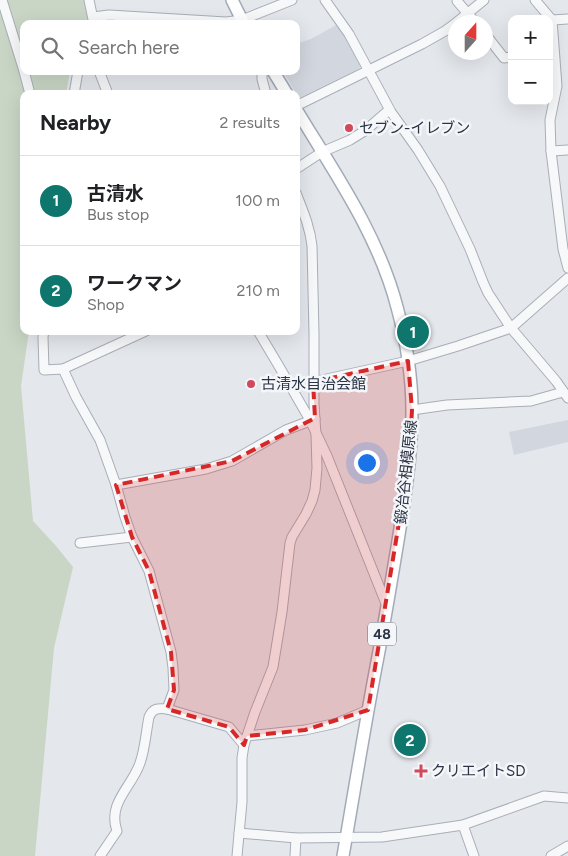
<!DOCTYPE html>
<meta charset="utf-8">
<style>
:root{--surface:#fff;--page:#f6f6f6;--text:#202124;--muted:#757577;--line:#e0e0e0;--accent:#0f766e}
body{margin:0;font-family:Figtree,"Noto Sans JP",sans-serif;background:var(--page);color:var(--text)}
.controls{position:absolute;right:15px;top:15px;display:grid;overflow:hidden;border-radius:10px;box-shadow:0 5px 20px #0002}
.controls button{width:45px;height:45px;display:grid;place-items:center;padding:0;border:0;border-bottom:1px solid var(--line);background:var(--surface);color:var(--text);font:25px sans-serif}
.compass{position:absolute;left:448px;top:15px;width:45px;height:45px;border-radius:50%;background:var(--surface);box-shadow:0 5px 20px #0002;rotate:21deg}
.you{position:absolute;left:366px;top:462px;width:18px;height:18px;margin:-12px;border:4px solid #fff;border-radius:50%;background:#1a73e8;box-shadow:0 0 0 8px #1a73e833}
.badge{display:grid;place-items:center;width:32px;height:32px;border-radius:50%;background:var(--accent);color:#fff;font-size:16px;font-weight:700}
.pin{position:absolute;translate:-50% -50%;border:2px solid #fff;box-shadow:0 1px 5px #0006}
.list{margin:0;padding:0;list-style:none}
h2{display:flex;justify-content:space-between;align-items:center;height:65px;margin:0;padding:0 20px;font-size:21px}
h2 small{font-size:16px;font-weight:400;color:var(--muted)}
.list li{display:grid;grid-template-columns:32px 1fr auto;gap:15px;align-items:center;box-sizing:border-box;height:90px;padding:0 20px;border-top:1px solid var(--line)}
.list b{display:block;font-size:19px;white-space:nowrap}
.list p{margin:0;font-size:16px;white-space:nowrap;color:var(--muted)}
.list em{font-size:16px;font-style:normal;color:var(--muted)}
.icon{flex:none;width:28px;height:28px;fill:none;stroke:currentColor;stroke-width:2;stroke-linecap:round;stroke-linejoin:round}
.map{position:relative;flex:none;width:568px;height:856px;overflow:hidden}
.search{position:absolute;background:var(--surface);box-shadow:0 5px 20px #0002;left:20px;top:20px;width:280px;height:55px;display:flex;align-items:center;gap:12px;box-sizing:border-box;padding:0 18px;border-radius:10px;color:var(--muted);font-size:19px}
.panel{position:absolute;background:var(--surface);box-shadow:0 5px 20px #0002;left:20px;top:90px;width:280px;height:245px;border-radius:10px}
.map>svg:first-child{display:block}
.built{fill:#d2d6de}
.green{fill:#c9d6c5}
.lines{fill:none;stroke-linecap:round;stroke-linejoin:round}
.minor-casing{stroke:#a9aeb7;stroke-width:11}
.major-casing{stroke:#a3abb8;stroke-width:14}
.minor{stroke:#f7f8fa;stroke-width:9}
.major{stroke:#fff;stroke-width:11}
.marked{fill:#d62828;fill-opacity:0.2;stroke:#d62828;stroke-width:4;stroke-dasharray:10 6;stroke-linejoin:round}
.poi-dot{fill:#d1495b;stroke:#f4f6f9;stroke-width:2}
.labels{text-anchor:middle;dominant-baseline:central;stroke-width:5;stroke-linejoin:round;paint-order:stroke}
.shield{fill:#f4f6f9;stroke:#676e7b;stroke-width:1}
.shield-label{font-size:14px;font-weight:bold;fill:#2b3445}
.poi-label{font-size:15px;fill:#2b3445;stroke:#f4f6f9;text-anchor:start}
.street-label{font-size:15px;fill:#2b3445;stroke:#f4f6f9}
</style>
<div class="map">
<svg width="568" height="856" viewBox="0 0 568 856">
<rect width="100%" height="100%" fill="#e4e7ec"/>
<g class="built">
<polygon points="338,24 346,36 360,64 360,67 358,69 301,97 298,97 283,71 296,71 296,44 311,39"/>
<polygon points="568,420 568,442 514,455 509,432"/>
</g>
<polygon class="green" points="0,0 87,0 89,16 86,24 24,24 24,71 70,71 66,94 24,94 24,331 29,331 21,386 33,521 56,546 73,567 54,648 35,856 0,856"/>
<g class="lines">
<g class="minor-casing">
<g id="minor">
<polyline points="2,0 24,71"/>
<polyline points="89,0 94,24"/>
<polyline points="325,0 349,34 391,112 418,150 440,186 470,249 483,282 488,293 511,328 556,381 568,398"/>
<polyline points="535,0 552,20 557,86 550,120 551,151 563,249 568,268"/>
<polyline points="457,1 475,22"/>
<polyline points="93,17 109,15 226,22 242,20 292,0"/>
<polyline points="552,20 568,19"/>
<polyline points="457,22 484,0"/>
<polyline points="486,35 504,58 512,57"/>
<polyline points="24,71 30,94"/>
<polyline points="99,71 108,94"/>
<polyline points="262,71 262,79 266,94"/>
<polyline points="74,94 78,71"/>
<polyline points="296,106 422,44 445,31 456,23"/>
<polyline points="551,151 568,150"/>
<polyline points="296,169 322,152 350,140 366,130 389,110"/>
<path d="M 44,331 L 43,337 L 44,370 L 63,369 L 76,397 L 100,440 L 116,485 L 125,517 L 132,537 L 149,571 L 171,652 L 173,668 L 174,690 L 167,709 C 158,708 153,708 149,717 C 146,732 145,749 140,763 C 132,787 107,803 117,831 L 100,856"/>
<polyline points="258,331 280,368 310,420 327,456 387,606"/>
<polyline points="63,369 146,331"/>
<polyline points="313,382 408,361 458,346 511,328 568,278"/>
<polyline points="412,410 447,405 531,401 563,392"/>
<polyline points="116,485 206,469 232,461 286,430 315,419"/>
<polyline points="80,543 132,537"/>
<polyline points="167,709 229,727 244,745"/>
<polyline points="247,736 305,730 337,723 368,710"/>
<polyline points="463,825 474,856"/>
<polyline points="239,833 296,838 382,837 463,825 544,796 568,798"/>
<path d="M 237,856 L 242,802 L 242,758 L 244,745 L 255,712 L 273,667 L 282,612 L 290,543 L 292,537 L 306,514 L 312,501 L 315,490 L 317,468 L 316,435 L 314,404 L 314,334 L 312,246 C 310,227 303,211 296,193"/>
<polyline points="295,856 296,838"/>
<polyline points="551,856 568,846"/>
</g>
</g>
<g class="major-casing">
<g id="major">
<polyline points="232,0 244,24"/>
<polyline points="273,71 287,94"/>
<path d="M 296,109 C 334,172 378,234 397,307 C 406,340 412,377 412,411 C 412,461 403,510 395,559 C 389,595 383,631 376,667 C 364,730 354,793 343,856"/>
</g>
</g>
<use href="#minor" class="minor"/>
<use href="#major" class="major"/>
</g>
<path class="marked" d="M 408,361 L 412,410 L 409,462 L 368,710 L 305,730 L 247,736 L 244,745 L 229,727 L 167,709 L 174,690 L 171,652 L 149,571 L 132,537 L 116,485 L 232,461 L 315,418 L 313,382 Z"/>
<g class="poi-dot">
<circle cx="349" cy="128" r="5"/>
<circle cx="251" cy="384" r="5"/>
<path d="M418.5 763.5h5v5h5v5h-5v5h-5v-5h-5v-5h5z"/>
</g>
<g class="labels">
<rect class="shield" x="368" y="622.5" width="28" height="23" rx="4"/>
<g class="shield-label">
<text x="382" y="634">48</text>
</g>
<g class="poi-label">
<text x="359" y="128">セブン-イレブン</text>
<text x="261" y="384">古清水自治会館</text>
<text x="431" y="771">クリエイトSD</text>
</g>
<g class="street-label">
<text transform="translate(406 472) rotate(-84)">鍛冶谷相模原線</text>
</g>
</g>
</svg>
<div class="controls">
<button>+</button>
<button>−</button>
</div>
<svg class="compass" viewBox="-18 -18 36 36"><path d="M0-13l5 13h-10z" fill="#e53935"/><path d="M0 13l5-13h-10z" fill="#757577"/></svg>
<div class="you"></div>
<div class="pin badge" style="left:413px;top:332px">1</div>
<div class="pin badge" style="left:410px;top:740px">2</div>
<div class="search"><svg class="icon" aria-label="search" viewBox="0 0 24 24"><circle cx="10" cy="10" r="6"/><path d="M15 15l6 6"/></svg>Search here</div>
<section class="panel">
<h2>Nearby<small>2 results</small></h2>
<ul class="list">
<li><span class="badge">1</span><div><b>古清水</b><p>Bus stop</p></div><em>100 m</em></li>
<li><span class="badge">2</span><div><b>ワークマン</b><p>Shop</p></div><em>210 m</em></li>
</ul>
</section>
</div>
